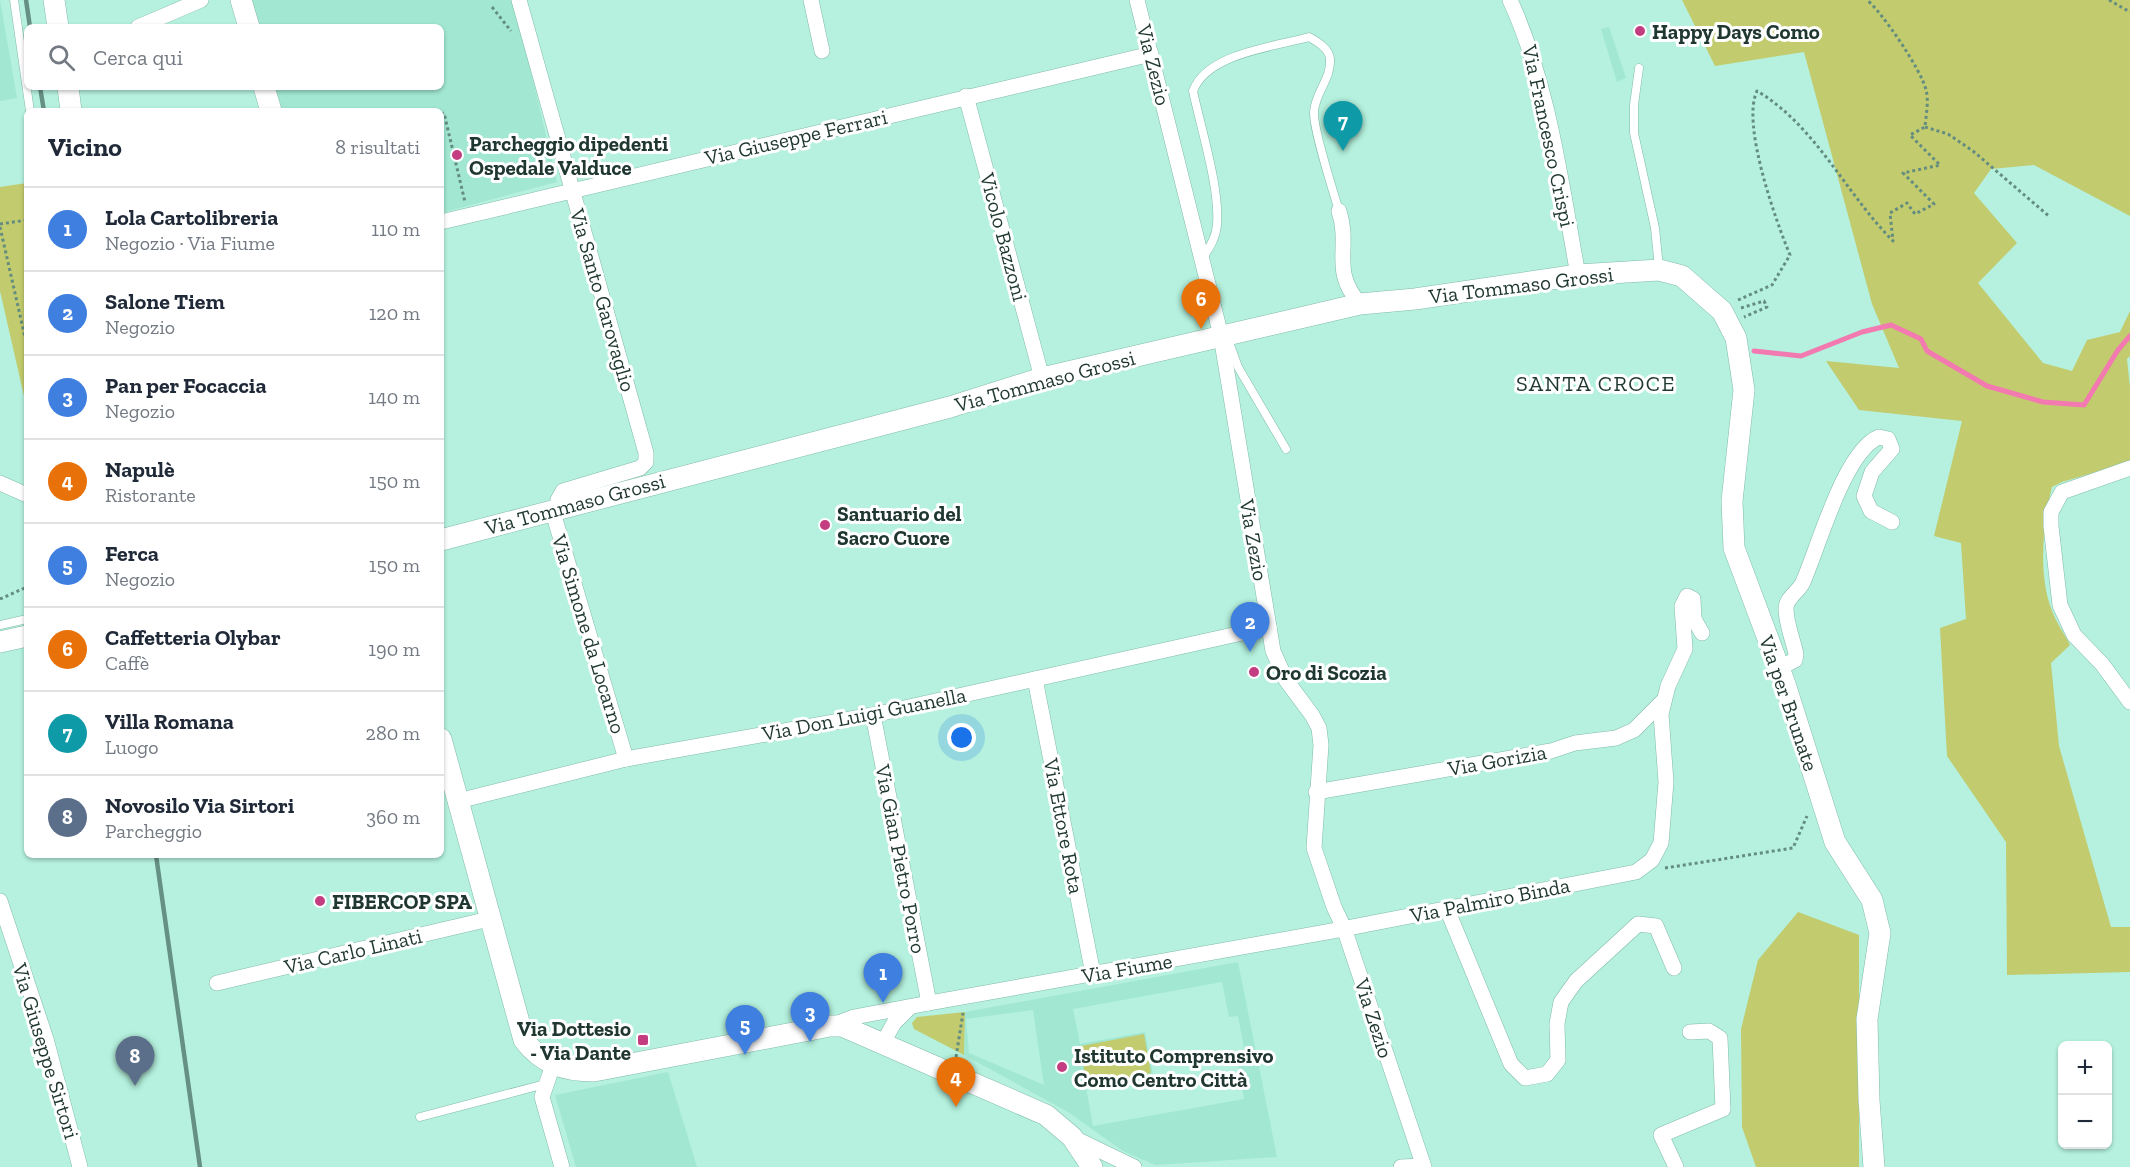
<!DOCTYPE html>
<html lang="it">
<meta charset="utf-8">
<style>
:root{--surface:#fff;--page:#f6f6f7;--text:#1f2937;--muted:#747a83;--line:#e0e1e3;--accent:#d93025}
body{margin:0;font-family:"Zilla Slab",serif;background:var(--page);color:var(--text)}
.controls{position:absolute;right:18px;bottom:18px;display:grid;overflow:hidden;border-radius:9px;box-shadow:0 2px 4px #0004}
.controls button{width:54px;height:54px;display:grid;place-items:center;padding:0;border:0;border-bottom:2px solid var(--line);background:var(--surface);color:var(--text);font:30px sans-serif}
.you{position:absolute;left:962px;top:738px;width:21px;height:21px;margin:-15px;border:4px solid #fff;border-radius:50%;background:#1a73e8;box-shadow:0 0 0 9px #1a73e833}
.badge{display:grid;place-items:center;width:39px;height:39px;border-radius:50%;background:var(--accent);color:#fff;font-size:20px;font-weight:700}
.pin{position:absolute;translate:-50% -50px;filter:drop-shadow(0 2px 3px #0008)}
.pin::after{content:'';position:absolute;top:32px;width:21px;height:18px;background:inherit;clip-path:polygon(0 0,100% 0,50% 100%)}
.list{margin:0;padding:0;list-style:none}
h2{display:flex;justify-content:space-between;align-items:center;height:78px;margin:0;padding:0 24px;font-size:26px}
h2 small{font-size:20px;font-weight:400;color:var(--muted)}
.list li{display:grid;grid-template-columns:39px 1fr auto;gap:18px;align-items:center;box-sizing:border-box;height:84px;padding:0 24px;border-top:2px solid var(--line)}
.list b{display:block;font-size:22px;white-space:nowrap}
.list p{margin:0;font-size:20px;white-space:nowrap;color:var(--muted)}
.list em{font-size:20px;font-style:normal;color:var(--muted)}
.icon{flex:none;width:33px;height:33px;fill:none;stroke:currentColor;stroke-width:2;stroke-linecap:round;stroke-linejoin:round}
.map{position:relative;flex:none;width:2130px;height:1167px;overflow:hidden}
.search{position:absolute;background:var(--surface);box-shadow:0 2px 4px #0004;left:24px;top:24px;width:420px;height:66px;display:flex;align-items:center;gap:15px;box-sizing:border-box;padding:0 21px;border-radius:9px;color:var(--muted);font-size:22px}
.panel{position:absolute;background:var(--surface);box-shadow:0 2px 4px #0004;left:24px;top:108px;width:420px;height:750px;border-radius:9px}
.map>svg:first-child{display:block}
.built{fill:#a1e7d2;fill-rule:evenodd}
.green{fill:#c2cb6d}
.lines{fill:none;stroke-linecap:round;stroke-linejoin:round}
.stream{stroke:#f37ab0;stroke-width:5}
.lane-casing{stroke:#81bbaa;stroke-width:9}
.street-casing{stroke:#81bbaa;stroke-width:16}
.secondary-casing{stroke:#81bbaa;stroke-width:22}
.path{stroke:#648d80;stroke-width:3;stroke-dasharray:3 3;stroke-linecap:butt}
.lane{stroke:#fff;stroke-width:8}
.street{stroke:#fff;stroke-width:15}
.secondary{stroke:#fff;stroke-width:21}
.rail{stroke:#679084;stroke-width:4.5}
.poi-dot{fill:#c33d80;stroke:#fff;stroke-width:2}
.labels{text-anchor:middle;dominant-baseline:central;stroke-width:6;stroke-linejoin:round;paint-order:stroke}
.poi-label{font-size:21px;font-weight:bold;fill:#1f3730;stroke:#fff;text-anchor:start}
.street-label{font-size:21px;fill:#1f3730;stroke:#fff}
.neighbourhood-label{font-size:22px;letter-spacing:1.5px;fill:#1f3730;stroke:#fff}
</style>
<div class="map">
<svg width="2130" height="1167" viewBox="0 0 2130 1167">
<rect width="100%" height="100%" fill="#b5f1de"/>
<g class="built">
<polygon points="0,0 17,98 0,101"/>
<polygon points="248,0 514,0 557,182 441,213 441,111 279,111 272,87 441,87 441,27 256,27"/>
<polygon points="1609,27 1626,78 1617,82 1601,29"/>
<path d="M 1238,962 L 1277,1157 L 1155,1165 L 1123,1151 L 1068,1112 L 964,1055 L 965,1012 ZM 1222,982 L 1229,1017 L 1238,1016 L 1246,1058 L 1237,1060 L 1244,1099 L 1093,1126 L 1086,1087 L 1153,1074 L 1145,1032 L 1080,1044 L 1073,1009 ZM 1033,1010 L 1044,1085 L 969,1053 L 966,1019 Z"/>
<polygon points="668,1072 697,1167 576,1167 555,1095"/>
</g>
<g class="green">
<path d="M 1682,0 L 2130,0 L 2130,216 L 2034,165 L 1991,169 L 1974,193 L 2017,243 L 1978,283 L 2043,363 L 2072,371 L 2087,340 L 2120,332 L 2130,311 L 2130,356 L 2127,359 L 2130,387 L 2130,462 L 2062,482 L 2052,487 C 2043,521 2038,574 2051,608 C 2055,621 2064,633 2070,645 L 2051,663 L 2059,746 L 2111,927 L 2130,927 L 2130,972 L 2007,975 L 2006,842 L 1947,756 L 1940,628 L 1966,619 L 1961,543 L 1934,536 L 1962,421 L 1859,410 L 1826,361 L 1899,368 L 1872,304 L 1804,52 L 1715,66 Z"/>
<polygon points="27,183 27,409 0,291 0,187"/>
<polygon points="1798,912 1859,935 1859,1167 1756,1167 1742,1127 1741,1029 1758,960"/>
<polygon points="965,1012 964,1055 914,1029 912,1023 917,1017"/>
<polygon points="1144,1034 1151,1073 1086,1085 1081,1046"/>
</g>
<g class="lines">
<polyline class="stream" points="1754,351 1801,356 1862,332 1891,325 1921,339 1927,351 1987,386 2043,402 2084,405 2118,350 2130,336"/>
<g class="lane-casing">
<g id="lane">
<polyline points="14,0 30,111"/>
<polyline points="1639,68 1634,105 1634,133 1655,228 1659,268"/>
<path d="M 1202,259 C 1209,249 1216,238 1217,225 C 1220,188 1201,129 1193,91 C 1207,53 1274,47 1309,37 C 1318,42 1330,49 1330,60 C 1331,79 1315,93 1314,112 C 1313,130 1333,190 1339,211"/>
<polyline points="1228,339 1238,367 1286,449"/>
<polyline points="0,625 27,619"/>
<polyline points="420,1117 545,1084"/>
</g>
</g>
<g class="street-casing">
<g id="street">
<polyline points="519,0 646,453 646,462 640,468 563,491 558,500 560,508"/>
<polyline points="811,0 822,51"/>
<polyline points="1137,0 1221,336 1273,651 1286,680 1312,715 1319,728 1321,745 1314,848 1334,907 1344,928 1424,1167"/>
<path d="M 1510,0 C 1549,85 1561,183 1578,275"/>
<polyline points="138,27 201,0"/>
<polyline points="966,96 1042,378"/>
<path d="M 1339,211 C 1351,249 1330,270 1360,304"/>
<polyline points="441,222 1151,54"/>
<polyline points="2130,468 2062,492 2051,512 2051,526 2060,605 2074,635 2102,664 2130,702"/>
<polyline points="0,483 27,495"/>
<polyline points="552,509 626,759"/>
<path d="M 1779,668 L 1795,660 L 1796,654 C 1793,640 1786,623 1786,609 C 1786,597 1799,592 1803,582 C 1818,549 1844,451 1879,437 L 1888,439 L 1892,449 L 1872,472 L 1864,496 L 1871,511 L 1892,522"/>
<polyline points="1035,679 1093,974"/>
<polyline points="873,715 929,1003"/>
<polyline points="1316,792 1551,751 1575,743 1616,738 1634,730 1664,700"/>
<polyline points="458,801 626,759 873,715 1269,627"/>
<polyline points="0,901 46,1039 80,1167"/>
<polyline points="1447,909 1511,1064 1525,1078 1547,1074 1558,1060 1557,1024 1561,1002 1576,981 1638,924 1656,926 1674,968"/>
<polyline points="217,983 489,919"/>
<polyline points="833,1025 854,1017 929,1003 1332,931 1636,872 1652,860 1661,843 1666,782 1661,714 1668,686 1685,649 1682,606 1687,596 1693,599 1694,619 1702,633"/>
<polyline points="883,1043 894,1023 910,1007"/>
<polyline points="553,1065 542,1097 562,1167"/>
<polyline points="1072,1137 1134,1167"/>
<polyline points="1401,1167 1423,1166"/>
<polyline points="1676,1167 1661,1135 1723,1109 1720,1038 1709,1031 1690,1032"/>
</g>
</g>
<g class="secondary-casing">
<g id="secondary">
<polyline points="54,0 58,27"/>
<polyline points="241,0 249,27"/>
<polyline points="68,87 71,111"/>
<polyline points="264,87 271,111"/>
<polyline points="441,540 950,407 1042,378 1360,304 1415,299 1578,275 1659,270 1682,276 1722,311 1736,338 1744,390 1732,501 1734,548 1785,684 1835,842 1872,900 1880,933 1867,1019 1869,1100 1874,1167"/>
<polyline points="0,642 27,636"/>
<path d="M 441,739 L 524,1040 C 542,1064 565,1071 594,1071 L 830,1026 L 842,1026 L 1046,1115 L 1072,1137 L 1092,1167"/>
</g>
</g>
<g class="path">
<polyline points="2109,0 2130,12"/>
<polyline points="492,7 511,31"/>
<polyline points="441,114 444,113 465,202"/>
<polyline points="1925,127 1948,134 1973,151 2050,217"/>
<polyline points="0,224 27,220"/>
<polyline points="0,227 27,346"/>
<path d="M 1738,300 L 1772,285 L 1790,255 C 1776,221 1741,124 1757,91 C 1816,126 1846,194 1893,241 L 1890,213 L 1907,203 L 1915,214 L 1934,204 L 1903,173 L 1940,165 L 1910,135 L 1925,127 C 1926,116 1929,100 1926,90 C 1922,71 1882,12 1867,0"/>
<polyline points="1741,308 1764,301 1767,307 1744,317"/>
<polyline points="0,599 27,587"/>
<polyline points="1665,868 1793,848 1807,816"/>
<polyline points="956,1057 963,1013"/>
</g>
<use href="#lane" class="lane"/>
<use href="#street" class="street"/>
<use href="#secondary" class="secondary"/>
<g class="rail">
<polyline points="26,0 30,27"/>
<polyline points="40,87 44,111"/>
<polyline points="156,855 200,1167"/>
</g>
</g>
<g class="poi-dot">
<circle cx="1640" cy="31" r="6"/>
<circle cx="457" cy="155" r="6"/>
<circle cx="825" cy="525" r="6"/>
<circle cx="1254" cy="672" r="6"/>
<circle cx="320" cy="901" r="6"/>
<rect x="637" y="1034" width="12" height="12" rx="3"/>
<circle cx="1062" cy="1067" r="6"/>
</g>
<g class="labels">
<g class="poi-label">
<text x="1652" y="31">Happy Days Como</text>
<text x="469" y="143">Parcheggio dipedenti<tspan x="469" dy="24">Ospedale Valduce</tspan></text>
<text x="837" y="513">Santuario del<tspan x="837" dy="24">Sacro Cuore</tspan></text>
<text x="1266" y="672">Oro di Scozia</text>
<text x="332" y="901">FIBERCOP SPA</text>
<text x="631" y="1028" text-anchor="end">Via Dottesio<tspan x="631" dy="24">- Via Dante</tspan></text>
<text x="1074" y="1055">Istituto Comprensivo<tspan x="1074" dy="24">Como Centro Città</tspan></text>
</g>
<g class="street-label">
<text transform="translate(1154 65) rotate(76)">Via Zezio</text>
<text transform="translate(1549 136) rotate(78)">Via Francesco Crispi</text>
<text transform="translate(796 137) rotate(-13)">Via Giuseppe Ferrari</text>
<text transform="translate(1004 237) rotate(75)">Vicolo Bazzoni</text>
<text transform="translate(1521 285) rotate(-7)">Via Tommaso Grossi</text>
<text transform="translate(603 300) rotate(74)">Via Santo Garovaglio</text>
<text transform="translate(1045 381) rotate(-15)">Via Tommaso Grossi</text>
<text transform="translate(575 504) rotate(-15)">Via Tommaso Grossi</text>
<text transform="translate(1254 540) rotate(80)">Via Zezio</text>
<text transform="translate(589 634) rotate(73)">Via Simone da Locarno</text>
<text transform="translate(1789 703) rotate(71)">Via per Brunate</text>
<text transform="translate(864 714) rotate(-11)">Via Don Luigi Guanella</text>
<text transform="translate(1497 760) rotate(-10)">Via Gorizia</text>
<text transform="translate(1064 826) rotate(79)">Via Ettore Rota</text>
<text transform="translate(901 859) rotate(79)">Via Gian Pietro Porro</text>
<text transform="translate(1490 900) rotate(-11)">Via Palmiro Binda</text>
<text transform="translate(353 951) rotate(-13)">Via Carlo Linati</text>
<text transform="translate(1127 968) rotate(-10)">Via Fiume</text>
<text transform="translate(1374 1018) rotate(72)">Via Zezio</text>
<text transform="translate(46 1051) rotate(73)">Via Giuseppe Sirtori</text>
</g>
<g class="neighbourhood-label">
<text x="1596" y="383">SANTA CROCE</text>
</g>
</g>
</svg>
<div class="controls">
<button>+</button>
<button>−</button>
</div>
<div class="you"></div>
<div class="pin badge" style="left:883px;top:1003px;background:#3f7fe0">1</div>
<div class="pin badge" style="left:1250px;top:652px;background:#3f7fe0">2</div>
<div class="pin badge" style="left:810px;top:1042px;background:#3f7fe0">3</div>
<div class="pin badge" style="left:956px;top:1107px;background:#e8710a">4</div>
<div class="pin badge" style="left:745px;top:1055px;background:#3f7fe0">5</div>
<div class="pin badge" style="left:1201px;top:329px;background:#e8710a">6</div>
<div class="pin badge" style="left:1343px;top:151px;background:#0f9aa8">7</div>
<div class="pin badge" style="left:135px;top:1086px;background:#5c6f8a">8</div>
<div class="search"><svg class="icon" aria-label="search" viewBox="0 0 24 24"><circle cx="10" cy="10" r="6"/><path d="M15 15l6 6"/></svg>Cerca qui</div>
<section class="panel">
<h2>Vicino<small>8 risultati</small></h2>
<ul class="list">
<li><span class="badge" style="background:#3f7fe0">1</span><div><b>Lola Cartolibreria</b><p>Negozio · Via Fiume</p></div><em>110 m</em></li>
<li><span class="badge" style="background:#3f7fe0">2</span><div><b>Salone Tiem</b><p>Negozio</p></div><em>120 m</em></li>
<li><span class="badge" style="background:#3f7fe0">3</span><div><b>Pan per Focaccia</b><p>Negozio</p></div><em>140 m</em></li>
<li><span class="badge" style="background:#e8710a">4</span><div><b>Napulè</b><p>Ristorante</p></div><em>150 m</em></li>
<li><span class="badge" style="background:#3f7fe0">5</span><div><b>Ferca</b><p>Negozio</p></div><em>150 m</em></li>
<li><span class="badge" style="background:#e8710a">6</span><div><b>Caffetteria Olybar</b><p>Caffè</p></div><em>190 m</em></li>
<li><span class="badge" style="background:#0f9aa8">7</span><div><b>Villa Romana</b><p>Luogo</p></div><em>280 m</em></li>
<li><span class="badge" style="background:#5c6f8a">8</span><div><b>Novosilo Via Sirtori</b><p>Parcheggio</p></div><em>360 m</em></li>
</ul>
</section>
</div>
